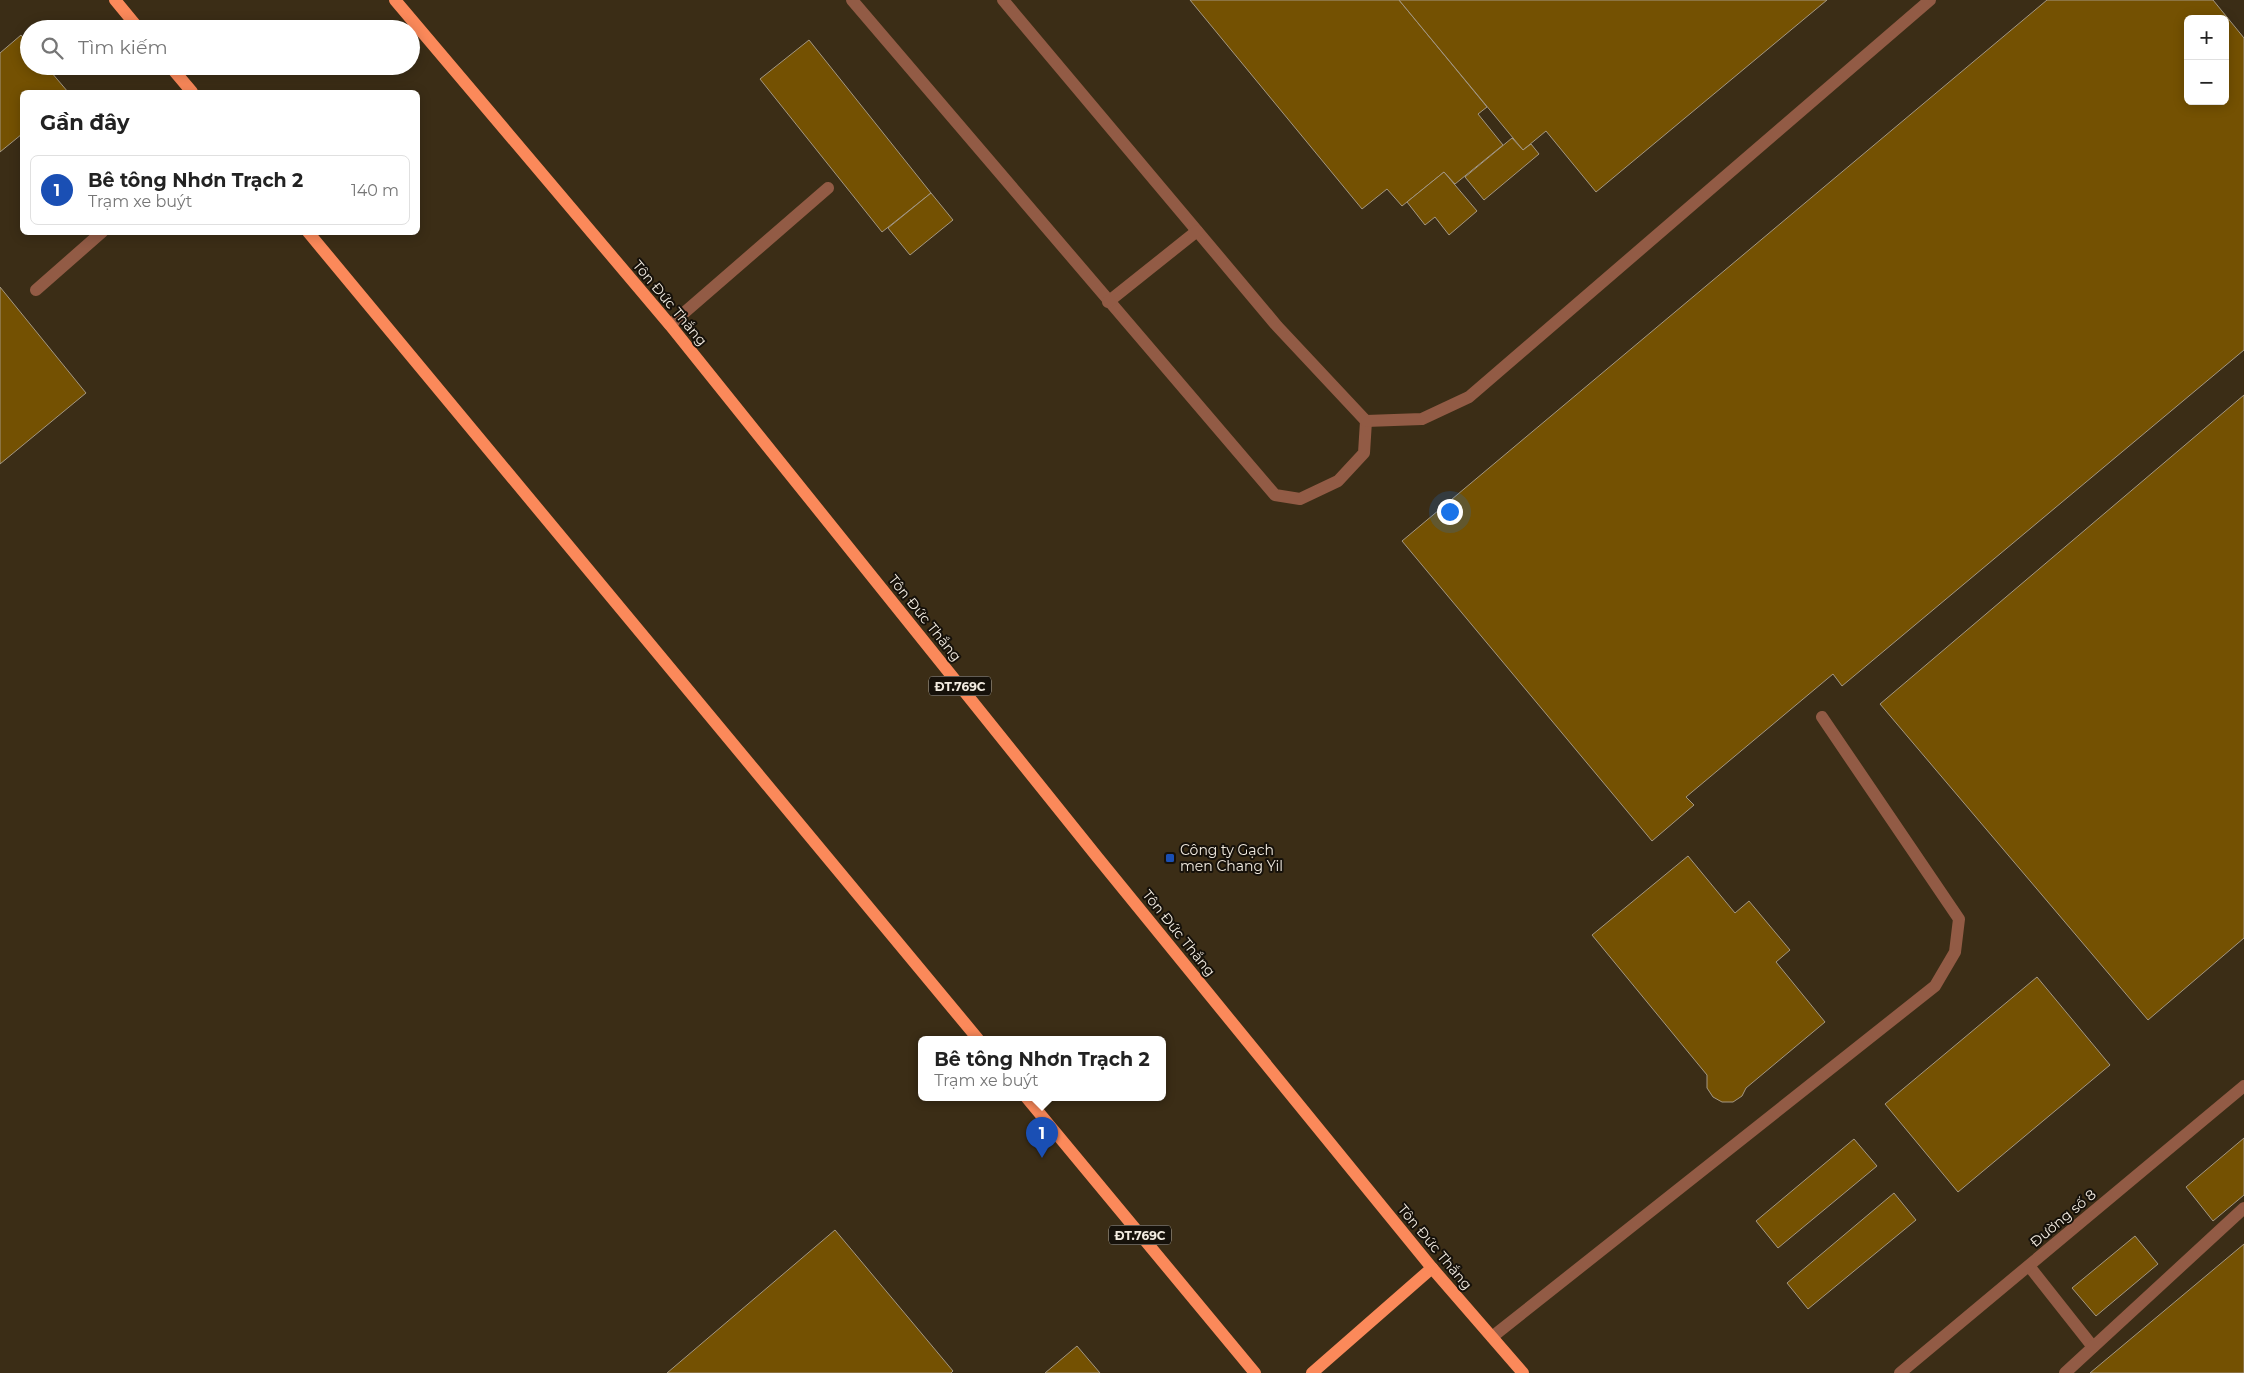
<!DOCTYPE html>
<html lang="vi">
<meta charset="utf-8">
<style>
:root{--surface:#fff;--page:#f6f6f6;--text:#222;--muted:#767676;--line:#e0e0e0;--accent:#111827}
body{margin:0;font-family:Montserrat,sans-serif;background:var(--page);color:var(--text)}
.controls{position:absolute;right:15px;top:15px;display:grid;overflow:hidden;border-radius:8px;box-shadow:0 2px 12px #0003}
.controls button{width:45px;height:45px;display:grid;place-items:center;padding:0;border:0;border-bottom:1px solid var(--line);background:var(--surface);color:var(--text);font:25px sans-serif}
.you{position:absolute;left:1449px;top:511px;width:18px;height:18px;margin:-12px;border:4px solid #fff;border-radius:50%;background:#1a73e8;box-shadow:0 0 0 8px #1a73e833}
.badge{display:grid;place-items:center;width:32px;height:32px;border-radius:50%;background:var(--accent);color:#fff;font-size:16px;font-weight:700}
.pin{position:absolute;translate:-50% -41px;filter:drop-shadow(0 1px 2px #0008)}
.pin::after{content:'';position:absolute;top:26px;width:18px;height:15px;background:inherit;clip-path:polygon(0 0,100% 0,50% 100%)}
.popup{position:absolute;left:918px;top:1036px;width:248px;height:65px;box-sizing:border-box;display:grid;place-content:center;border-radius:8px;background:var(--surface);filter:drop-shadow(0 1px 4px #0005);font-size:16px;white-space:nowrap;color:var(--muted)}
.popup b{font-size:19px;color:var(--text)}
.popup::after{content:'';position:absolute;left:50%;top:100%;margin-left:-10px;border:10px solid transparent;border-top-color:var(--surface)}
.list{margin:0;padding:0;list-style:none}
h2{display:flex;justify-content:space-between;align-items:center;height:65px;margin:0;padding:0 20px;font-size:21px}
h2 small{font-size:16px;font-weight:400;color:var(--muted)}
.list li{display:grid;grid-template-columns:32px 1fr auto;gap:15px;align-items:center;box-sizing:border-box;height:70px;margin:0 10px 10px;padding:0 10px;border:1px solid var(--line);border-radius:8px}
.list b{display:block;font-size:19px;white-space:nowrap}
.list p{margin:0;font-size:16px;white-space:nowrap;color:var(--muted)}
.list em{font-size:16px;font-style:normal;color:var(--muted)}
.icon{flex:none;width:28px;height:28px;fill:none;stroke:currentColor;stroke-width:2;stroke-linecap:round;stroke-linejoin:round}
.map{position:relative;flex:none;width:2244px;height:1373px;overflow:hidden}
.search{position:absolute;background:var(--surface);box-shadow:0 2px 12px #0003;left:20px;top:20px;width:400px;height:55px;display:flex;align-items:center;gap:12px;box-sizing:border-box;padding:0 18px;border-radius:28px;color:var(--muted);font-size:19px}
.panel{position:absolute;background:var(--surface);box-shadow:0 2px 12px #0003;left:20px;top:90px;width:400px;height:145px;border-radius:8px}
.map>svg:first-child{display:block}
.built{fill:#3b2d16;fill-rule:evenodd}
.building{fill:#745102;stroke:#a49782;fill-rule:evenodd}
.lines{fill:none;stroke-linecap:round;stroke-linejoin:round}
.service{stroke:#925b45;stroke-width:12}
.minor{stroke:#925b45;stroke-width:12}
.primary{stroke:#fb895a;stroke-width:12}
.transit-dot{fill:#1a4fb4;stroke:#16110a;stroke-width:2}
.labels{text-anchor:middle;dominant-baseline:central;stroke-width:4;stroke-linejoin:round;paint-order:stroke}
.shield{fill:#16110a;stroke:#b0aaa0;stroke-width:1}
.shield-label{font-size:12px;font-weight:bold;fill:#f2ebe0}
.street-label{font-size:14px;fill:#f2ebe0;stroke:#16110a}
.poi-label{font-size:14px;fill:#f2ebe0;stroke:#16110a;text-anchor:start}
</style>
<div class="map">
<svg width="2244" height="1373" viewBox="0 0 2244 1373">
<rect width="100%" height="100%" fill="#322817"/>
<path class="built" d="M 0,0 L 2244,0 L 2244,1373 L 0,1373 ZM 2188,19 L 2225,19 L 2225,101 L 2188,101 ZM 29,29 L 411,29 L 411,66 L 29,66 ZM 22,92 L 418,92 L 418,232 L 22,232 ZM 922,1039 L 1162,1039 L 1162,1097 L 922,1097 Z"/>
<g class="building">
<polygon points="1190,0 1399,0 1487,107 1478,114 1503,145 1455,184 1444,172 1402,206 1387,189 1362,209"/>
<polygon points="1399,0 1827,0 1596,192 1546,131 1523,150"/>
<path d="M 2047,0 L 2213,0 L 2244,38 L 2244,350 L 1842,686 L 1833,674 L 1686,797 L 1694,805 L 1652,841 L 1402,541 ZM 2188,19 L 2225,19 L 2225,101 L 2188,101 Z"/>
<polygon points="21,35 29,45 29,66 46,66 68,92 22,92 22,134 0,152 0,53"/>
<polygon points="809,40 931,193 882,232 760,79"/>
<polygon points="1512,138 1523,150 1531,144 1539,154 1484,200 1465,177"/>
<polygon points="1444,172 1477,211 1449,235 1435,217 1425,225 1407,202"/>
<polygon points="931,193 953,220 910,255 888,228"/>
<polygon points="0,287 86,393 0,464"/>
<polygon points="2244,395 2244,938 2148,1020 1880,704"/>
<polygon points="1688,856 1735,913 1749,901 1790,950 1776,962 1825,1022 1746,1088 1742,1096 1733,1102 1722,1102 1713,1097 1707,1088 1707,1075 1592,935"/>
<polygon points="2037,977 2110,1065 1958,1192 1885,1104"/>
<polygon points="2244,1138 2244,1195 2213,1221 2186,1187"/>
<polygon points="1854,1139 1877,1166 1778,1248 1756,1221"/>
<polygon points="1894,1193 1916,1220 1808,1309 1787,1283"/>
<polygon points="835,1230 953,1371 951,1373 667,1373"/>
<polygon points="2135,1236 2158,1264 2096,1316 2072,1288"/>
<polygon points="2244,1244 2244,1373 2090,1373"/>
<polygon points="1077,1346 1100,1373 1045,1373"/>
</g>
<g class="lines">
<g class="service">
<polyline points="852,0 1275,495 1300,499 1338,481 1364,453 1366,421"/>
<polyline points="1003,0 1277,326 1366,421 1422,419 1469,397 1930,0"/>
<polyline points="36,290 102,232"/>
<polyline points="1108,302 1197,231"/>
<polyline points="670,325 828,188"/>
<polyline points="2029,1266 2093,1347"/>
<polyline points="1492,1337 1935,986 1955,952 1959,919 1822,717"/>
<polyline points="2065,1373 2244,1208"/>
</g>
<polyline class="minor" points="1900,1373 2244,1086"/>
<g class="primary">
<polyline points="115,0 139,29"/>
<polyline points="395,0 670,325 1098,858 1432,1268 1523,1373"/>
<polyline points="170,66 192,92"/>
<polyline points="308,232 978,1039"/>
<polyline points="1026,1097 1255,1373"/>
<polyline points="1312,1373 1432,1268"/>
</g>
</g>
<rect class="transit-dot" x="1165" y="853" width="10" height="10" rx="2.5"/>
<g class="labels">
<g class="shield">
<rect x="929" y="676.5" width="62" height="19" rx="4"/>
<rect x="1109" y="1225.5" width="62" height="19" rx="4"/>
</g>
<g class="shield-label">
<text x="960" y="686">ĐT.769C</text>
<text x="1140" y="1235">ĐT.769C</text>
</g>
<g class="street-label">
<text transform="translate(670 303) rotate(50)">Tôn Đức Thắng</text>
<text transform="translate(925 618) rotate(51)">Tôn Đức Thắng</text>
<text transform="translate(1179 933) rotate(51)">Tôn Đức Thắng</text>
<text transform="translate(2063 1218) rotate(-40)">Đường số 8</text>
<text transform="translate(1435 1247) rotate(50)">Tôn Đức Thắng</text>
</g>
<g class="poi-label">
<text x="1180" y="850">Công ty Gạch<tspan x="1180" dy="16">men Chang Yil</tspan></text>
</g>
</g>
</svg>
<div class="controls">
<button>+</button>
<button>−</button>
</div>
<div class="you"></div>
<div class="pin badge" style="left:1042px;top:1158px;background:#1a4fb4">1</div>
<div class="popup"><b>Bê tông Nhơn Trạch 2</b>Trạm xe buýt</div>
<div class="search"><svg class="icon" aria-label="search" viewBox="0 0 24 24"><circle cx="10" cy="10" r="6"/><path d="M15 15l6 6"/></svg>Tìm kiếm</div>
<section class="panel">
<h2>Gần đây<small></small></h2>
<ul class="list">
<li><span class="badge" style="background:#1a4fb4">1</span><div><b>Bê tông Nhơn Trạch 2</b><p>Trạm xe buýt</p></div><em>140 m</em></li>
</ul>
</section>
</div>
